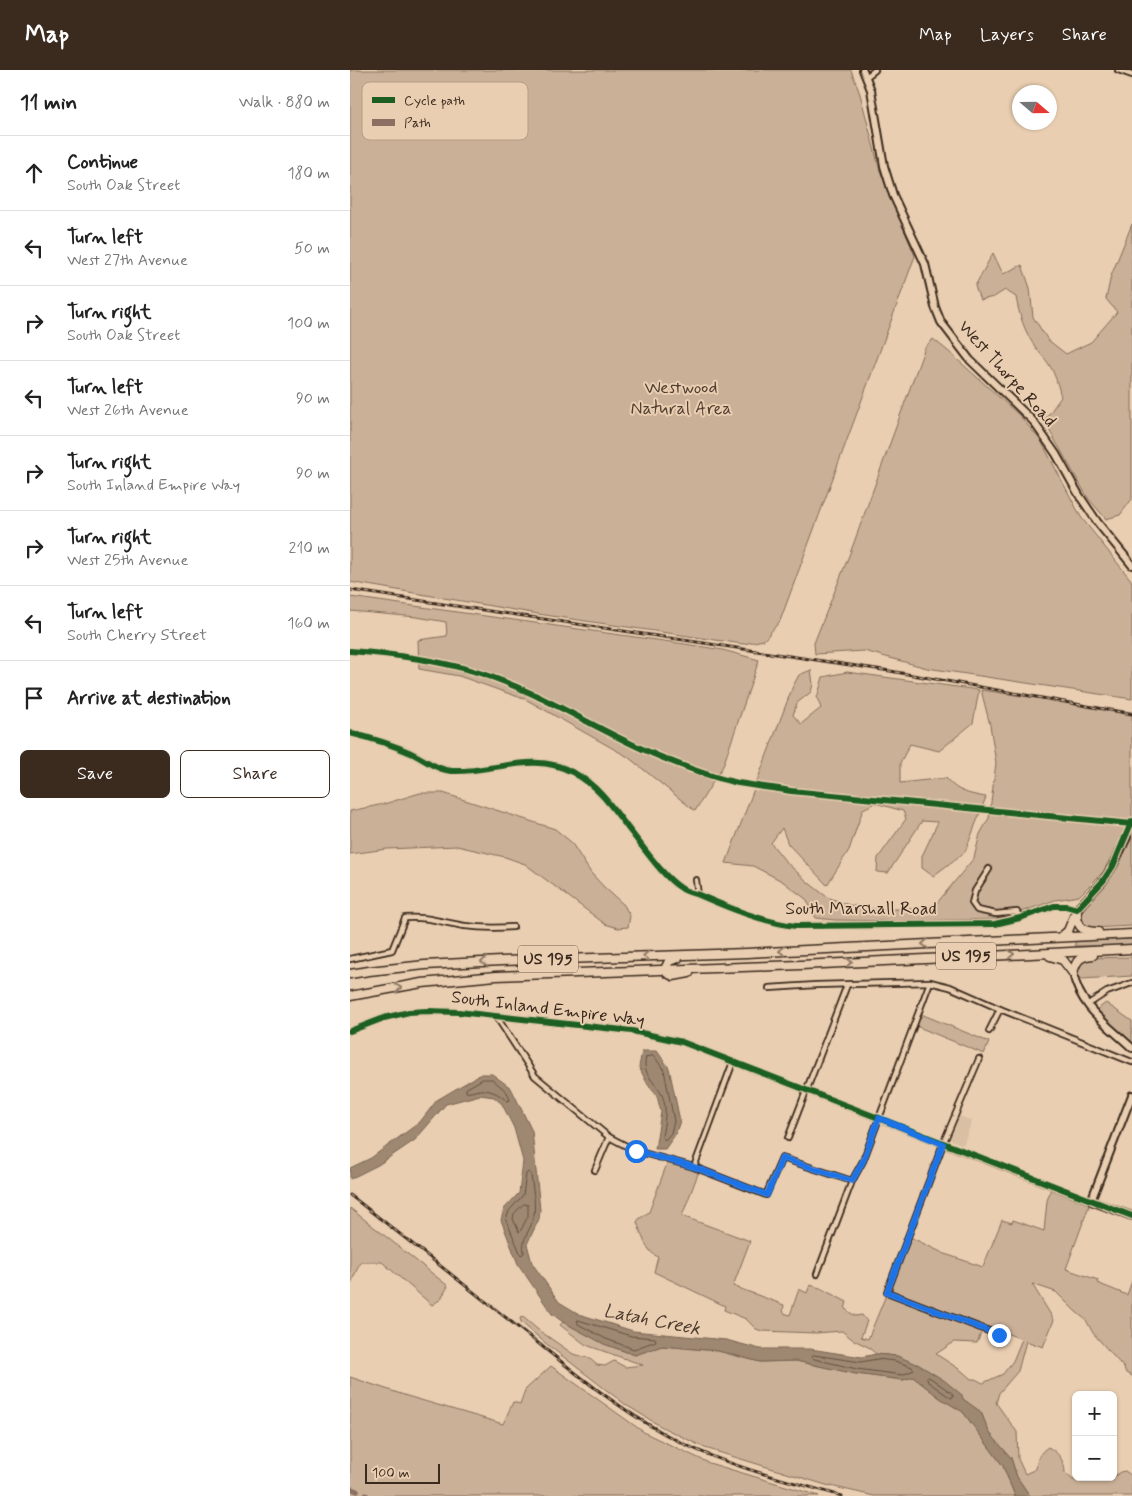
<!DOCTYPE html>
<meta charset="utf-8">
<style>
:root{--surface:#fff;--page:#f2f2f2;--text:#222;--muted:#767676;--line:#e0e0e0;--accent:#3b2a1e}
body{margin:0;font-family:Mynerve,sans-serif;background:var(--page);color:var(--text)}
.controls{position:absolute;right:15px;bottom:15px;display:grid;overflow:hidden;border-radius:8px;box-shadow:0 1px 4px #0004}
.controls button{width:45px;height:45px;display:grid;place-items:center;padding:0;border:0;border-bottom:1px solid var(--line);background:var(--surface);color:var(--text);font:25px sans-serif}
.compass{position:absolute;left:662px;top:15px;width:45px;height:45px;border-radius:50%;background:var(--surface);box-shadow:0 1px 4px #0004;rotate:110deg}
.scale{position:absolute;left:15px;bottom:12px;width:75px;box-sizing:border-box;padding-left:5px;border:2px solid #3b2a1e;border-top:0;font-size:14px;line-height:18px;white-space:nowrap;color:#3b2a1e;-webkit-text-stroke:4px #e9ceb1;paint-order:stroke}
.stop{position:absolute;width:15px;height:15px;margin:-11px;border:4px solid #1a73e8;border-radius:50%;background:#fff}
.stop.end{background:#1a73e8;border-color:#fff;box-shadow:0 1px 5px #0008}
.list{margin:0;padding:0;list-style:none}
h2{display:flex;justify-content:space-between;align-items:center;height:65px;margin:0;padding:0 20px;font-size:21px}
h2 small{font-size:16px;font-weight:400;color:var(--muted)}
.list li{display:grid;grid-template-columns:32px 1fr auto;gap:15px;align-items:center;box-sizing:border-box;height:75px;padding:0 20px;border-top:1px solid var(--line)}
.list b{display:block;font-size:19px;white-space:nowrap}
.list p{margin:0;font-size:16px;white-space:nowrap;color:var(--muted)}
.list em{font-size:16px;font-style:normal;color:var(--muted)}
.actions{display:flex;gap:10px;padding:15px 20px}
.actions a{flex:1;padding:11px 0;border:1px solid var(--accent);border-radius:8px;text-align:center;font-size:18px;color:var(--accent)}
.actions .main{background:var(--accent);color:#fff}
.icon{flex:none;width:28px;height:28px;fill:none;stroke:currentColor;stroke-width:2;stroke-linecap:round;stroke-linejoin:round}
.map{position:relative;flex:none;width:782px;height:1426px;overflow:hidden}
header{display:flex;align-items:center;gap:30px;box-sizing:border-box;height:70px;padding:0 25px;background:var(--accent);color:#fff}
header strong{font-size:24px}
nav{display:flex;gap:28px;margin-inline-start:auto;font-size:18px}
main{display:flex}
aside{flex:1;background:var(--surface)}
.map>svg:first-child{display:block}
.built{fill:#d9bfa4}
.green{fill:#cab097;stroke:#826d5a}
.water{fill:#9e8872;stroke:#766250}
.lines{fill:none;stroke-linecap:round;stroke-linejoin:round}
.shore{stroke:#635040;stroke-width:1}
.secondary-tunnel{stroke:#c6ad94;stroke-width:6;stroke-dasharray:6 3;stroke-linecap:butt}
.street-casing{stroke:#3b2a1e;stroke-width:8}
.secondary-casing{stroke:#3b2a1e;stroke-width:10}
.highway-casing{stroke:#3b2a1e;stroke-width:11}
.street{stroke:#e9ceb1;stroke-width:4.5}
.secondary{stroke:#e9ceb1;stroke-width:6}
.highway{stroke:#e9ceb1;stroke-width:8}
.rail-casing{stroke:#3b2a1e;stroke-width:3}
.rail{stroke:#e9ceb1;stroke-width:1;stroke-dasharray:4;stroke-linecap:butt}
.quiet{stroke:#8d6e63;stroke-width:5;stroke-dasharray:10 5;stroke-linecap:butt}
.cycleway-casing{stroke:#e9ceb1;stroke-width:9}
.cycleway{stroke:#1b5e20;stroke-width:6}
.oneway{stroke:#927c68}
.route{stroke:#1a73e8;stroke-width:6}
.labels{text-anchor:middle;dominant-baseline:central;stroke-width:4;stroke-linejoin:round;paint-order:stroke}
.shield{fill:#e9ceb1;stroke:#6f5b4a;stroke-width:1}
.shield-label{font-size:16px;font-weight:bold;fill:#3b2a1e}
.street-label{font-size:18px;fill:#3b2a1e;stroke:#e9ceb1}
.park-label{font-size:18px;fill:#503e30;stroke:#e9ceb1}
.water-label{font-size:19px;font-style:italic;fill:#4f3d2f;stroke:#e9ceb1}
.key{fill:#e9ceb1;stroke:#b59d85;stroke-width:1}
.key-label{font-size:14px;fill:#3b2a1e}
</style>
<header>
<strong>Map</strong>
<nav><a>Map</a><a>Layers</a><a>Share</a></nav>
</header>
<main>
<aside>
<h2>11 min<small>Walk · 880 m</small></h2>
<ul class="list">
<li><svg class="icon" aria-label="ahead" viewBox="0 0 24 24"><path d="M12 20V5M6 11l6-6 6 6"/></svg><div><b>Continue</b><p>South Oak Street</p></div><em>180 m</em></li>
<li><svg class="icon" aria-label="left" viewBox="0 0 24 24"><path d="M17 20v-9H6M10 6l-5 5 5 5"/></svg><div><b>Turn left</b><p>West 27th Avenue</p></div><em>50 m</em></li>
<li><svg class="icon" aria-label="right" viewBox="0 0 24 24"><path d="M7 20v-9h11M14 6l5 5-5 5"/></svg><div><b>Turn right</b><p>South Oak Street</p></div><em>100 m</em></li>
<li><svg class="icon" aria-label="left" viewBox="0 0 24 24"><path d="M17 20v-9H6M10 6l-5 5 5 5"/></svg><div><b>Turn left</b><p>West 26th Avenue</p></div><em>90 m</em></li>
<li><svg class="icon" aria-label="right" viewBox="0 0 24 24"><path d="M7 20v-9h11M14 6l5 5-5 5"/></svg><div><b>Turn right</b><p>South Inland Empire Way</p></div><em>90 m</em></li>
<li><svg class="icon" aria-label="right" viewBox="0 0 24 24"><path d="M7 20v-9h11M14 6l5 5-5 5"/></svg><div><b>Turn right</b><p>West 25th Avenue</p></div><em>210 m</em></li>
<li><svg class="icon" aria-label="left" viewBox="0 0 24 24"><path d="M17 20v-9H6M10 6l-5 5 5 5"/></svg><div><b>Turn left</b><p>South Cherry Street</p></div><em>160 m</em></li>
<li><svg class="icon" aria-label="arrive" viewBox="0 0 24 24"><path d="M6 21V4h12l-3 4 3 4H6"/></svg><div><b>Arrive at destination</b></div></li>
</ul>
<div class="actions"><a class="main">Save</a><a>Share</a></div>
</aside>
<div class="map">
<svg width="782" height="1426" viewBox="0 0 782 1426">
<rect width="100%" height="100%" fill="#e9ceb1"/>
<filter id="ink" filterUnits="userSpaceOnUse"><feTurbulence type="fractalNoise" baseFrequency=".02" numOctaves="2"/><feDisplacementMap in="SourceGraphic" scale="10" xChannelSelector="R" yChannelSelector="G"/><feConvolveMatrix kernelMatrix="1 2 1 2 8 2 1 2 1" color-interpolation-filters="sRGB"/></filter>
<g filter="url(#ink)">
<polygon class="built" points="609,1046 622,1051 613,1075 601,1070 600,1068"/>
<g class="green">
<polygon points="0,0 501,0 510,24 530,101 565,186 430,551 414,570 393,574 188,544 0,512"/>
<path d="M 782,154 L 782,429 L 770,445 L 756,449 L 738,428 L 694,351 L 711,327 C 708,315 705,303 698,293 C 695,288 690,284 686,278 C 675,263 669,245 666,227 L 655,220 L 644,227 L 630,230 L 625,216 L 643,183 L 653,204 L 672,195 L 680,218 L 683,247 L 698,270 L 716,284 L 741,272 L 767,242 L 756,229 L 761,206 Z"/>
<polygon points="583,269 598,281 670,346 691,371 731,447 781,510 782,513 782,629 577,598 514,581 465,584 464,573 502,478 575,277"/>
<polygon points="0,527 335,574 373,580 409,590 373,696 345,741 278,687 177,630 109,606 69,599 68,570 97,566 96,552 67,547 0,541"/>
<path d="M 461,600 L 463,614 L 461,622 L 447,633 L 443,645 L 451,654 L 471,638 L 467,628 L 473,607 L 497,602 L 629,620 L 623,653 L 589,681 L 560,674 L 550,693 L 550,713 L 596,708 C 607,722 619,724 636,727 L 615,782 L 583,806 L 572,798 L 572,786 L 588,752 L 572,751 L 538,803 L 527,802 L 528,788 L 556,749 L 553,741 L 525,733 L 513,739 L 499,780 L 477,815 L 438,774 L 432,758 L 421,773 L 436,792 L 459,813 L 477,827 L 499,835 L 525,839 L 573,839 L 587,833 L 624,788 L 630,764 L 639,748 L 646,693 L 640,655 L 631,620 L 782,642 L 782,856 L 741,858 L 733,855 L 730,848 C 734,834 746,825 754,813 C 766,797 773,784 780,765 L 776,759 L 753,802 L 729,826 L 705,830 L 677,840 L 646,849 L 554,851 L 485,850 L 466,848 L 456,829 L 432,811 L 403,796 L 376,793 L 443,616 L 449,605 Z"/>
<polygon points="70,723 93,723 205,759 221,772 241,803 254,817 274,835 280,846 278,857 268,858 255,854 175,794 155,787 107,776 37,779 0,784 0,741 34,734"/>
<polygon points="782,869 782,876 725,876 725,871"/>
<polygon points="782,887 782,906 732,909 726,906 729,892 736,888"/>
<polygon points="756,933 782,951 782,973 746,940"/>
<polygon points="571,944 639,972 634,984 566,956"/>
<path d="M 318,1091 L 349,1101 L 332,1146 L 400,1171 L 383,1216 L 434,1235 L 433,1240 L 434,1243 L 440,1245 L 449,1219 L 457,1223 L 460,1215 L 470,1218 L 497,1232 L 495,1239 L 505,1246 L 512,1245 L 517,1251 L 511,1267 L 518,1269 L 536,1225 L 632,1261 L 627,1273 L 604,1272 L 586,1284 L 612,1301 L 621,1309 L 625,1309 L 633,1313 L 653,1304 L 663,1291 L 672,1269 L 545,1223 L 540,1217 L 560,1167 L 595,1184 L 633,1197 L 652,1150 L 662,1153 L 663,1150 L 694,1161 L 697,1131 L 701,1118 L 740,1133 L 716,1199 L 748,1210 L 747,1213 L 777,1225 L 782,1211 L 782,1306 L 776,1303 L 774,1298 L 743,1263 L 736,1250 L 725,1241 L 706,1222 L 682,1214 L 704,1250 L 693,1277 L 676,1271 L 668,1301 L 649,1323 L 646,1333 L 667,1362 L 668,1389 L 675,1404 L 686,1399 C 687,1389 689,1383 698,1377 C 708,1382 715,1391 715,1403 L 723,1410 L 736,1412 L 739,1407 L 761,1409 L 770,1402 L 775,1401 L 782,1406 L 782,1426 L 680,1426 L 667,1407 L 661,1388 L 639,1362 L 631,1342 L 613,1329 L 595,1311 L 569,1295 L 547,1286 L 526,1284 L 518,1277 L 502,1269 L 492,1261 L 466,1263 L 412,1261 L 406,1259 L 396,1249 L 374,1240 L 375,1236 L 304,1202 L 308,1187 C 296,1182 291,1163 287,1152 L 289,1149 L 299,1142 Z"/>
<polygon points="0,1138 98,1216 91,1229 82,1235 32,1192 10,1192 0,1216"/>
<polygon points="173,1247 187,1259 223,1284 239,1288 247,1295 255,1296 264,1291 275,1297 293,1295 236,1275 210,1255 213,1252 254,1274 285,1285 312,1276 368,1281 410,1292 446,1291 506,1304 553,1310 563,1307 590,1328 613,1342 653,1396 665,1426 524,1426 476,1415 355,1378 312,1357 276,1335 194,1272 171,1252 170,1248"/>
<polygon points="201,1296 295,1363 359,1393 469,1426 0,1426 0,1307 57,1326 153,1354 163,1332 170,1334 175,1320"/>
</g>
<g class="water">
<polygon points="292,981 307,981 319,998 330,1051 325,1065 315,1079 305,1079 311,1042 307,1026 297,1013 289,997"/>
<polygon points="131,1004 142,1004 161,1018 182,1061 190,1140 189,1149 177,1174 182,1193 209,1232 229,1244 283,1261 376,1270 410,1279 460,1279 512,1287 526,1284 547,1286 569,1295 595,1311 612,1325 613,1329 631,1342 639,1362 661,1388 667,1407 680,1426 665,1426 653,1396 613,1342 590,1328 563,1307 553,1310 506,1304 446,1291 410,1292 368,1281 312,1276 285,1285 254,1274 213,1252 202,1244 168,1194 151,1150 154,1139 169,1123 173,1091 164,1058 152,1034 144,1027 130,1025 96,1034 65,1070 28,1095 0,1109 0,1098 21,1088 70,1052 87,1030"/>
</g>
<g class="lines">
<g class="shore">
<path d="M 304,986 L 314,1000 L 324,1051 L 321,1063 L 315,1070 L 312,1067 C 314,1053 318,1039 312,1025 C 305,1011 291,1004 296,987 Z"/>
<path d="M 133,1009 L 142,1009 L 157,1022 L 160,1030 L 157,1031 C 149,1024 140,1019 129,1020 C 124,1021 120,1023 116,1022 L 116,1019 Z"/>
<path d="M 179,1102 L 181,1104 C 182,1117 186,1132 184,1145 C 182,1160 171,1166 174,1183 L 171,1185 L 156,1150 L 159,1141 L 173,1125 L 176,1104 Z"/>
<polygon points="174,1134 178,1135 178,1146 171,1160 169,1162 163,1149 164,1144"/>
<polygon points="228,1250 281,1266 305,1268 306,1271 284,1279 256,1269 228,1254"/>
<polygon points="464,1285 511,1292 527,1289 545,1291 562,1297 564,1300 552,1305 507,1299 464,1289 462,1287"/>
<polygon points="579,1307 603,1324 603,1327 601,1328 578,1312 577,1309"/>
</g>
<polyline class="secondary-tunnel" points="777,767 782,751"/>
<g class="street-casing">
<g id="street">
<polyline points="768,0 782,5"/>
<polyline points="516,7 525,0"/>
<path d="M 0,663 C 21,668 41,674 61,683 C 74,689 87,700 102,701 C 144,703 184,680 224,703 C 250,717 264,740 281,762 C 293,777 315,809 331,818 C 336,822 343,823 349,825 C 379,838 413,852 446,856 L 645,854 L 670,848 L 704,836 L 716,836 L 727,839"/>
<polyline points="639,799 625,821 622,833 627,840 646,844 667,842 670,848"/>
<polyline points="346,810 348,825"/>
<path d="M 0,889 L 42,880 L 55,848 C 77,846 94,853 115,856 C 131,858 147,858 163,857"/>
<polyline points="419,918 466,915 580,912 600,917 650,939 782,992"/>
<polyline points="737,935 757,922 782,913"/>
<polyline points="146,946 185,1006 259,1067 286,1081 344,1097 416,1125 432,1088 502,1111"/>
<polyline points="0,961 34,948 59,942 77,941 108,942 282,961 332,972 741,1131"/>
<polyline points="639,961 650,939"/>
<polyline points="629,989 593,1074 537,1222 649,1265"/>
<polyline points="438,1068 497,915"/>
<polyline points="344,1097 383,992"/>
<polyline points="245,1100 259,1067"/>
<polyline points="467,1204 502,1111 513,1091 580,912"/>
</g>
</g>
<g class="secondary-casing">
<g id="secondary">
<polyline points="513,0 521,20 534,96 543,125 575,194 585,237 591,252 620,290 683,351 706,384 729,425 748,453 782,495"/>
<polyline points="727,839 753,811 763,796 777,767"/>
<path d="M 723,903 C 730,938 758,955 782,978"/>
<polyline points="782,1025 741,1131 782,1146"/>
</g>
</g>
<g class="highway-casing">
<g id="highway">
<path d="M 727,839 C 726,856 731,862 748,862"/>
<polyline points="711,867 718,861 727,839"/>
<polyline points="700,886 713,890 723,903"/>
<polyline points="328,888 319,891 316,897 317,903 323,906 339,903"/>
<path d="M 723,903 C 726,891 729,886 743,885"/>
<polyline points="0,904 19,901 75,895 151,891 397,883 782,864"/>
<polyline points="0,926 72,913 146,906 451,895 782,879"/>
</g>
</g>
<use href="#street" class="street"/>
<use href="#secondary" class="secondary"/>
<use href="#highway" class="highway"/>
<g class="rail-casing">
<g id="rail">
<polyline points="0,520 540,601 782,644"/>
<path d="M 0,1125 C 63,1174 125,1223 188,1273 C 234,1310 280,1348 334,1374 C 384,1398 439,1411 492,1426"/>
</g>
</g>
<use href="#rail" class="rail"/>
<polyline class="quiet" points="0,1418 18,1426"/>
<g class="cycleway-casing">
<g id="cycleway">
<path d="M 0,581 C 41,584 83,589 123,601 C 188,620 244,659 306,685 C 332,696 360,707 388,713 C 405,716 423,718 441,721 L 782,754"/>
<path d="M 0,663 C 21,668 41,674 61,683 C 74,689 87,700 102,701 C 144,703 184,680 224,703 C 250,717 264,740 281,762 C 293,777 315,809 331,818 C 336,822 343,823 349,825 C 379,838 413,852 446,856 L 645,854 L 670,848 L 704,836 L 716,836 L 727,839 L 753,811 L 763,796 L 782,751"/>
<polyline points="0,961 34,948 59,942 77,941 108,942 282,961 332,972 782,1146"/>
</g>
</g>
<use href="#cycleway" class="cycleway"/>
</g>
<defs><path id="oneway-chevron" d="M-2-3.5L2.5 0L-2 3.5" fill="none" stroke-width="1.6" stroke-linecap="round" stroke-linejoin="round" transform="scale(1.25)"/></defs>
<g class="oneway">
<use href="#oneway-chevron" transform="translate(575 874) rotate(178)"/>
<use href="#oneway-chevron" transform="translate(432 881) rotate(177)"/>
<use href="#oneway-chevron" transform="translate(661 884) rotate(-2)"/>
<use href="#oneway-chevron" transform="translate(296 886) rotate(178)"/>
<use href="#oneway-chevron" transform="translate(134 892) rotate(176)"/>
<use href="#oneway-chevron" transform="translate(499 892) rotate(-4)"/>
<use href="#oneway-chevron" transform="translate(48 918) rotate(-10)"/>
</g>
</g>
<g class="lines" filter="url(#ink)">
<polyline class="route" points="286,1081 344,1097 417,1125 432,1088 502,1111 513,1091 529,1048 593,1074 537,1222 649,1265"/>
</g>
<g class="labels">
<g class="shield">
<rect x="586" y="872.5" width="60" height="27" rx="4"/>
<rect x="168" y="875.5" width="60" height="27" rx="4"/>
</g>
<g class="shield-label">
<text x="616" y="886">US 195</text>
<text x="198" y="889">US 195</text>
</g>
<g class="street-label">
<text transform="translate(657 304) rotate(48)">West Thorpe Road</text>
<text x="511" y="839">South Marshall Road</text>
<text transform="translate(198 939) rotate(7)">South Inland Empire Way</text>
</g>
<g class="park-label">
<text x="331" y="318">Westwood<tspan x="331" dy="21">Natural Area</tspan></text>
</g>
<g class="water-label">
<text transform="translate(302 1250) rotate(11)">Latah Creek</text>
</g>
</g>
<rect x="12" y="12" width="166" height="58" rx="8" class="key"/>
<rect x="22" y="27" width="23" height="6" fill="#1b5e20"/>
<rect x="22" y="49" width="23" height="7" fill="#8d6e63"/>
<g class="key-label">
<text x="54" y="35">Cycle path</text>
<text x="54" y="57">Path</text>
</g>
</svg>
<div class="controls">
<button>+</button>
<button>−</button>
</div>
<svg class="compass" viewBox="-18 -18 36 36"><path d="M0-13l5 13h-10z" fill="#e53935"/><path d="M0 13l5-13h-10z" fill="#767676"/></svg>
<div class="scale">100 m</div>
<div class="stop" style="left:286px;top:1081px"></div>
<div class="stop end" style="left:649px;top:1265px"></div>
</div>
</main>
